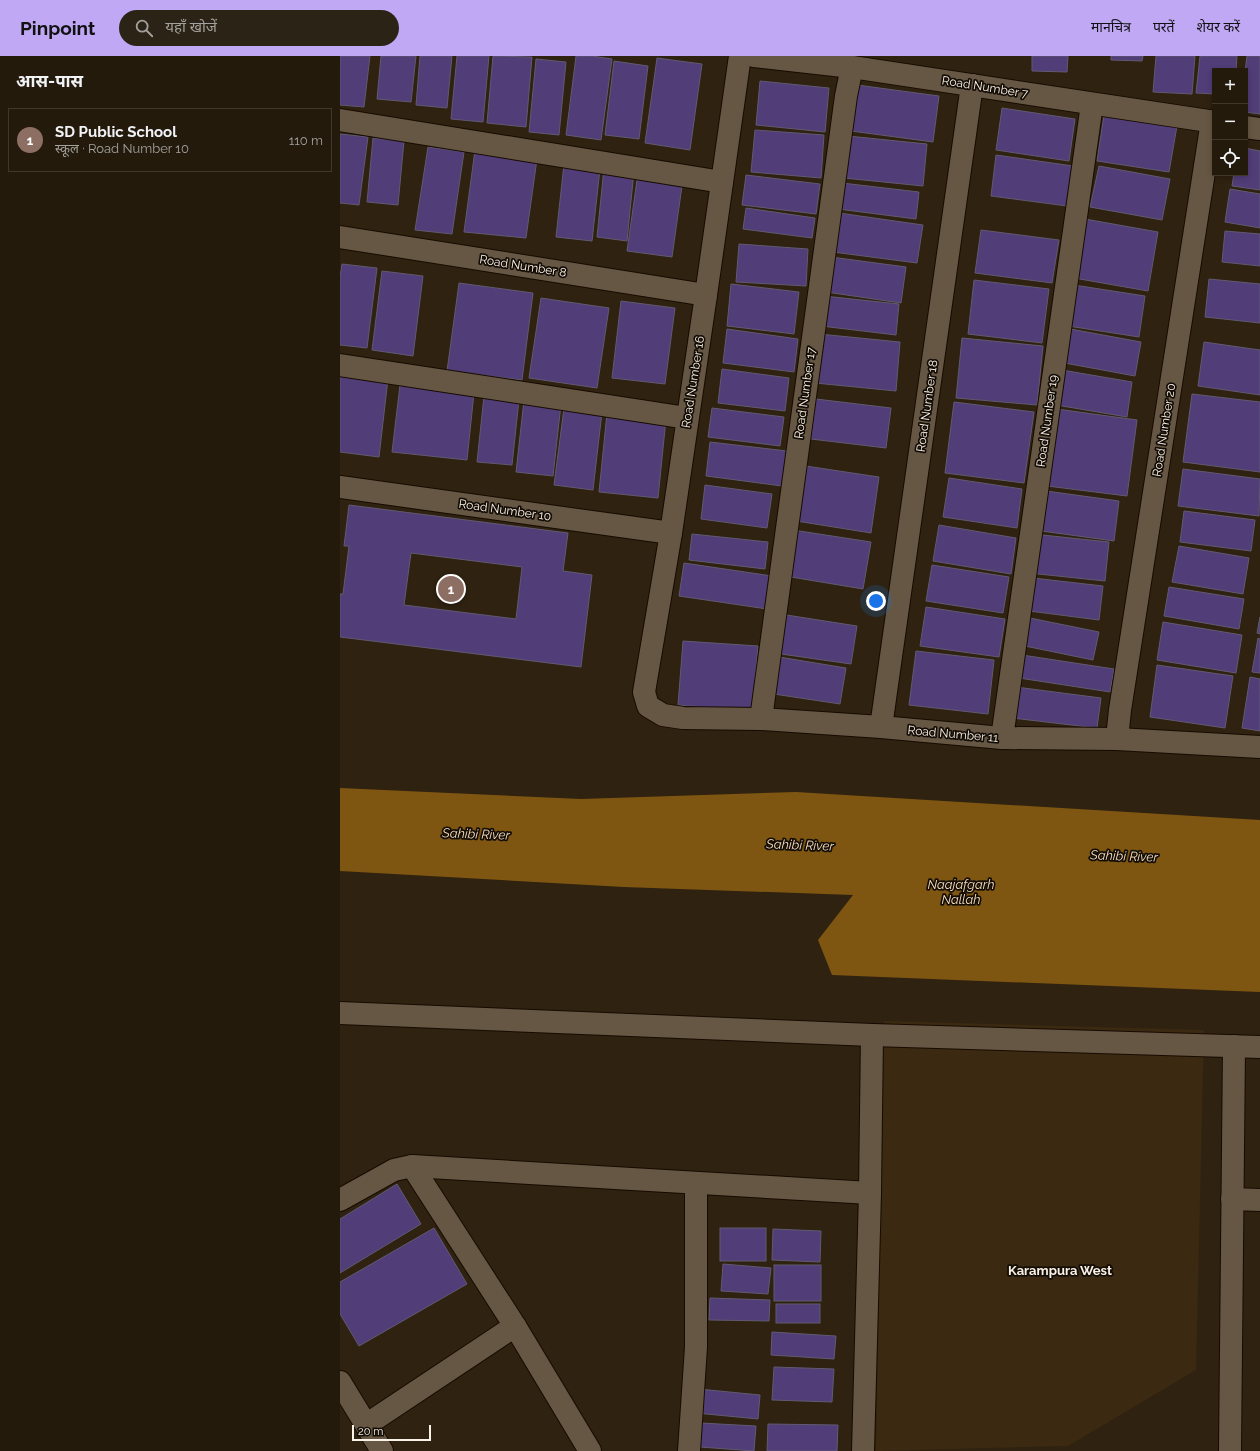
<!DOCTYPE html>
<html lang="hi">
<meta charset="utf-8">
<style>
:root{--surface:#231a0c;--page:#2b2315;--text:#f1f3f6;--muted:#a3a19d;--line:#40382d;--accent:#c0a8f4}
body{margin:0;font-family:Raleway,"Noto Sans Devanagari",sans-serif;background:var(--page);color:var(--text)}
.controls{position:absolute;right:12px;top:12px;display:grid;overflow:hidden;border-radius:0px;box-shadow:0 2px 6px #0003}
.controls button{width:36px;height:36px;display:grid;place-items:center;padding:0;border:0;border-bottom:1px solid var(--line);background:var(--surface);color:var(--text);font:20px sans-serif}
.scale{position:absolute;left:12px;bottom:10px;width:79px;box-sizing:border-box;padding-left:4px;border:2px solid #fbf2e7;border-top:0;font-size:11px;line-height:14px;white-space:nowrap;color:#fbf2e7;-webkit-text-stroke:3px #130d06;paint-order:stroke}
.you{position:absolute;left:536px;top:545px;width:14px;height:14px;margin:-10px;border:3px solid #fff;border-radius:50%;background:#1a73e8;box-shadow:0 0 0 6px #1a73e833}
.badge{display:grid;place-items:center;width:26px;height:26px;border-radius:50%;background:var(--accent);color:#fff;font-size:13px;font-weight:700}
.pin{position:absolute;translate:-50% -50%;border:2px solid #fff;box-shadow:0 1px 4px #0006}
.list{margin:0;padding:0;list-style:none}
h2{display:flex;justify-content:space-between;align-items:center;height:52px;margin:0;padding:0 16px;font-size:17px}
h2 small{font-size:13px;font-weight:400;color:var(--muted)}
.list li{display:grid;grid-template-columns:26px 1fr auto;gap:12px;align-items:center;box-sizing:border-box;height:64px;margin:0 8px 8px;padding:0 8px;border:1px solid var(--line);border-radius:0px}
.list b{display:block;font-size:15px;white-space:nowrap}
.list p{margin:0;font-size:13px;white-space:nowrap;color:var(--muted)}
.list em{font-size:13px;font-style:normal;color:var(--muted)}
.icon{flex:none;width:22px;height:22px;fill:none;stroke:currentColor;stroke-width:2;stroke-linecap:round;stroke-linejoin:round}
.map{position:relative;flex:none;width:920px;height:1395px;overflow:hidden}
header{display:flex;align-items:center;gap:24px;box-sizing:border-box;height:56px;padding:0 20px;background:var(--accent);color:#111}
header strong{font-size:19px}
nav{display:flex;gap:22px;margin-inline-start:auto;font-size:14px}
.search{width:280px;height:36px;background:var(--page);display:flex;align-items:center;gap:10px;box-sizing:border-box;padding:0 14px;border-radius:22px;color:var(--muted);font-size:15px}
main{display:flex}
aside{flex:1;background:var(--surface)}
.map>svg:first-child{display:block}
.built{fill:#3b2a11}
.water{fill:#7f5611}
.building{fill:#513d77;stroke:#615a71;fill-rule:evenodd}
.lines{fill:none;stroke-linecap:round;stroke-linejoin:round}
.street-casing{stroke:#170b00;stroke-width:24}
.secondary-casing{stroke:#170b00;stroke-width:24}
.street{stroke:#665744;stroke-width:22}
.secondary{stroke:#665744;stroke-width:22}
.labels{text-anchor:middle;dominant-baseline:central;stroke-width:3.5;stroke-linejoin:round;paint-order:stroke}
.street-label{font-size:12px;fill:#fbf2e7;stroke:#130d06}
.water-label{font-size:13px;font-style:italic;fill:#f8dfbf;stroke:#130d06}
.neighbourhood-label{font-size:13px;font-weight:bold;fill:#fbf2e7;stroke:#130d06}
</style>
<header>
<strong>Pinpoint</strong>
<div class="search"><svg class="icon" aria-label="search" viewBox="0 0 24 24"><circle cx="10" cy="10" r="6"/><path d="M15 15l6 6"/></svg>यहाँ खोजें</div>
<nav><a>मानचित्र</a><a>परतें</a><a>शेयर करें</a></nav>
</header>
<main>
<aside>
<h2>आस-पास<small></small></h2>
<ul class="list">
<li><span class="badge" style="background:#8d6e63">1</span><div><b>SD Public School</b><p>स्कूल · Road Number 10</p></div><em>110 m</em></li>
</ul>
</aside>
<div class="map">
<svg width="920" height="1395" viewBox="0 0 920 1395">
<rect width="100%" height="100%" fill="#2f2210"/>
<polygon class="built" points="544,965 864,974 856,1314 728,1390 536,1395"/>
<polygon class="water" points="0,732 241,743 456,736 920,764 920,936 492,919 478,884 513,839 284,831 0,815"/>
<g class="building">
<polygon points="0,0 30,0 24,51 0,49"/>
<polygon points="41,0 76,0 71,46 37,43"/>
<polygon points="80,0 112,0 107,52 76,49"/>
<polygon points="117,0 149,0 143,66 111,63"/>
<polygon points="153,0 192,1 186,71 147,67"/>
<polygon points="236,0 252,0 272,3 261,84 226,79"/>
<polygon points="692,0 728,0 727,16 692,15"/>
<polygon points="771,0 803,0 802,5 771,4"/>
<polygon points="816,0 855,0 852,38 813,36"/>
<polygon points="860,0 897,0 896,15 875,15 875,38 856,37"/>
<polygon points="907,0 920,0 920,58 905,56 905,16"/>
<polygon points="317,2 362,8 350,94 305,87"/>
<polygon points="196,3 226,6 219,79 189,76"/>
<polygon points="274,5 308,10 299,83 265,79"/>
<polygon points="420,25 489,32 485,76 416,69"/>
<polygon points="517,29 599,40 593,86 511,75"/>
<polygon points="662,52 735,63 729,105 656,94"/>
<polygon points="764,59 837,70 829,116 757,105"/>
<polygon points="415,74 484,79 481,122 411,116"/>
<polygon points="0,78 28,81 19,149 0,147"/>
<polygon points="508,80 587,88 583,130 504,122"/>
<polygon points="33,82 64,85 58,149 27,146"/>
<polygon points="88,91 124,96 112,178 75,174"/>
<polygon points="905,92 920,95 920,134 892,130 894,117 905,117"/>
<polygon points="135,94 197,103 186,182 124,176"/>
<polygon points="656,99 733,110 727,150 651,140"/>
<polygon points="224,108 260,113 252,185 216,181"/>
<polygon points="759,110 830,123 822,164 750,151"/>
<polygon points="264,112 294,115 287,185 257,181"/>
<polygon points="298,117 343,123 332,201 287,195"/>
<polygon points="406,119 480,128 476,158 402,149"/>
<polygon points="502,127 579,136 576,163 498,153"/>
<polygon points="890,133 920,138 920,172 885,166"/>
<polygon points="406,152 475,162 472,182 403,173"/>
<polygon points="499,157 583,169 577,207 493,196"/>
<polygon points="745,163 818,176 808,235 734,222"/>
<polygon points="641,174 719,184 712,227 635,217"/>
<polygon points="885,175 920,178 920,210 882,206"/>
<polygon points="399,188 468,193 466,230 396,226"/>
<polygon points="491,201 566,211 561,247 486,236"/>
<polygon points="2,208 37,212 27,292 0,289 0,221"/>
<polygon points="42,215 83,220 73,300 32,294"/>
<polygon points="869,223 920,228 920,267 865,261"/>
<polygon points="634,224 709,233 702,287 628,278"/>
<polygon points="119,227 193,237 182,324 107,315"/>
<polygon points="391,228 459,236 454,278 387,270"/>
<polygon points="734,229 805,240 799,281 728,270"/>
<polygon points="484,240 559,248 556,279 481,270"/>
<polygon points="201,242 269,252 257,332 189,322"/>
<polygon points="281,245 335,252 325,328 272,322"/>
<polygon points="725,272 801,286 795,320 719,306"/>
<polygon points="387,273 458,283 454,316 383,307"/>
<polygon points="479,278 560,286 556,335 475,327"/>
<polygon points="622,282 703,290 697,349 616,342"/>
<polygon points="864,286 920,294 920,339 858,330"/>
<polygon points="382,313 449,322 445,355 378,347"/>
<polygon points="722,314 792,326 787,361 716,349"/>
<polygon points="0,317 48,323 39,401 0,396"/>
<polygon points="60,329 134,337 127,404 52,396"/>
<polygon points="852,338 920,346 920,416 843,406"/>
<polygon points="144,340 179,344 172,409 137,406"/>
<polygon points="476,343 551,352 546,392 471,383"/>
<polygon points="184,344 221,348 213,420 176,416"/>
<polygon points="614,346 694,356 684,427 605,417"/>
<polygon points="224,352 262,356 253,434 214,429"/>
<polygon points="372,352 444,361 440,390 368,381"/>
<polygon points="717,353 797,364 787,440 707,430"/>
<polygon points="267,357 326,363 318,442 259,436"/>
<polygon points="370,386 447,395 442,430 366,420"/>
<polygon points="459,409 539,421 531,477 450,464"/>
<polygon points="843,413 920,423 919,460 838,450"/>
<polygon points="609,422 682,433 677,472 603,461"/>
<polygon points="365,429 432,438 427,472 361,463"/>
<polygon points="699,434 779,445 774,485 694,474"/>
<path d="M 9,449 L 228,477 L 223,515 L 252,519 L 241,611 L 0,581 L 0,538 L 3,538 L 9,490 L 4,490 ZM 71,497 L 182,511 L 176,563 L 64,549 Z"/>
<polygon points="844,455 915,464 911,495 840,486"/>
<polygon points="599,469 676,482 671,518 593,505"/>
<polygon points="453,474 531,486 523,533 445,520"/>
<polygon points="352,478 428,486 425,513 349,504"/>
<polygon points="693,478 769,486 765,525 689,517"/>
<polygon points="839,490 909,502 903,538 832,526"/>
<polygon points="344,507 432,520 427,553 339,540"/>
<polygon points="592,509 669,521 663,557 586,545"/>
<polygon points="693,522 763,530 759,564 689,555"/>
<polygon points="829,531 904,543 899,573 824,560"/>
<polygon points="586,551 665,563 659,601 580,590"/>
<polygon points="440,558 517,570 511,608 434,597"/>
<polygon points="685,561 759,576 753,604 680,589"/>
<polygon points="920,561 920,578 917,577"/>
<polygon points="823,566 902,579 896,617 817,604"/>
<polygon points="918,582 920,583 920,617 912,616"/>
<polygon points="343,585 418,590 412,655 338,649"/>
<polygon points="576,595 654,604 648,658 569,649"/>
<polygon points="682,599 774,613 770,636 679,622"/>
<polygon points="433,600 506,612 500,648 427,637"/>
<polygon points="817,609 893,620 885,672 810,661"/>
<polygon points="910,621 920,623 920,675 902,672"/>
<polygon points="676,631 761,642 757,672 672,662"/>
<polygon points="57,1128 81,1168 0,1217 0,1163"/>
<polygon points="94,1172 127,1228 19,1290 0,1258 0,1226"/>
<rect x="380" y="1172" width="46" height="33"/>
<polygon points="433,1173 481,1175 480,1206 432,1204"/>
<polygon points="383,1208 431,1212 428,1238 381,1235"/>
<rect x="434" y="1209" width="47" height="36"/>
<polygon points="370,1242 430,1244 429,1265 369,1264"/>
<rect x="436" y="1248" width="44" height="19"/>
<polygon points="432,1276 496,1280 494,1303 431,1299"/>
<polygon points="434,1311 494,1313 492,1346 432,1344"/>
<polygon points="359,1333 420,1339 418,1363 356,1357"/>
<polygon points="361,1367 416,1370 414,1395 360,1391"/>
<polygon points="428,1368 498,1369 497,1395 427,1395"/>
</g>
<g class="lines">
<g class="street-casing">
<g id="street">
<polyline points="400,0 366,239 331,477 304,636 308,650 323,659 343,662 421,663 541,671 662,682 777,683 920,691"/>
<polyline points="414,0 512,11 875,66"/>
<polyline points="0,64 382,126"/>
<polyline points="905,71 920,73"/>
<polyline points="0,181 366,239"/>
<polyline points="0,309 347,362"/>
<polyline points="0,431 331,477"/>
<polyline points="421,663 506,40 512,11"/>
<polyline points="541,671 632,29"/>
<polyline points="662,682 752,48"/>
<polyline points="777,683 780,654 872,65"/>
<polyline points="0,957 532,979 920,991"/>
<polyline points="72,1110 175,1270 250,1395"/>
<polyline points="892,1143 920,1144"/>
<polyline points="0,1144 54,1114 72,1110 530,1137"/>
<polyline points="26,1369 175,1270"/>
<polyline points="349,1395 356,1291 356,1127"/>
<polyline points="523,1395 530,1137 532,979"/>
<polyline points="890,1395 894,990"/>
</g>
</g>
<g class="secondary-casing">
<polyline id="secondary" points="0,1326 42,1395"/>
</g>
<use href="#street" class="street"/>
<use href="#secondary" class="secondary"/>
</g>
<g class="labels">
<g class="street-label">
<text transform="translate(645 31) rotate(9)">Road Number 7</text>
<text transform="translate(183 210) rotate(9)">Road Number 8</text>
<text transform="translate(353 326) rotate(-81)">Road Number 16</text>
<text transform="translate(465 337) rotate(-82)">Road Number 17</text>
<text transform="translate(587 350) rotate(-82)">Road Number 18</text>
<text transform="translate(707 365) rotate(-82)">Road Number 19</text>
<text transform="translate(824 374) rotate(-81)">Road Number 20</text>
<text transform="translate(165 454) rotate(8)">Road Number 10</text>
<text transform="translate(613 678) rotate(5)">Road Number 11</text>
</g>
<g class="water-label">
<text transform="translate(136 778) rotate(2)">Sahibi River</text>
<text transform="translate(460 789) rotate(2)">Sahibi River</text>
<text transform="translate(784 800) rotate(2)">Sahibi River</text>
<text x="621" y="828">Naajafgarh<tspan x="621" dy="15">Nallah</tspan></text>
</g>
<g class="neighbourhood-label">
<text x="720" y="1214">Karampura West</text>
</g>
</g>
</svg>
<div class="controls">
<button>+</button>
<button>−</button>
<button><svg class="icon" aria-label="locate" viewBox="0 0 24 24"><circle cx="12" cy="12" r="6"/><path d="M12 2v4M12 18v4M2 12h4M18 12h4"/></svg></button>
</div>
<div class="scale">20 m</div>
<div class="you"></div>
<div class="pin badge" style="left:111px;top:533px;background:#8d6e63">1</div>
</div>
</main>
